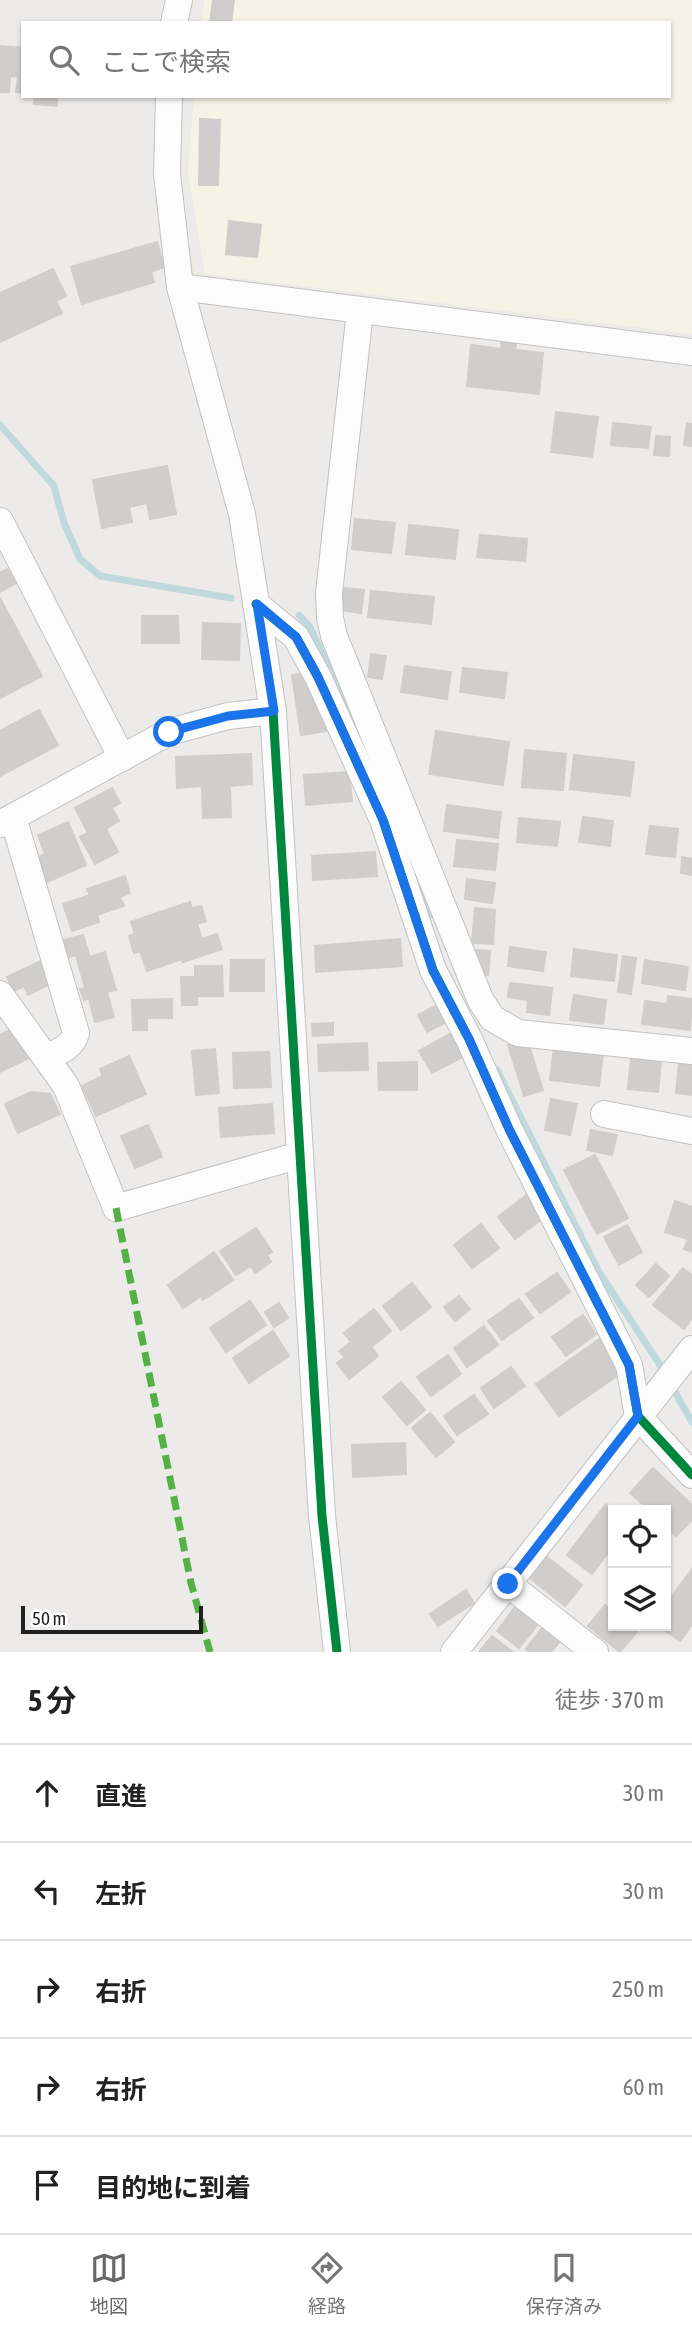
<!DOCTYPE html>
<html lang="ja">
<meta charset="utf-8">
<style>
:root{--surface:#fff;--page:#f6f6f6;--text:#222;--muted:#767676;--line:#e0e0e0;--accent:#686766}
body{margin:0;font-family:"Asap Condensed","Noto Sans JP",sans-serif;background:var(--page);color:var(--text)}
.controls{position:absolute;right:21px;bottom:21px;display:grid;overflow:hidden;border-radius:0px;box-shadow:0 2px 5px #0004}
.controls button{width:63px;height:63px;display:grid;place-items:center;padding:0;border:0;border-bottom:2px solid var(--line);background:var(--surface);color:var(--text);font:35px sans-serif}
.scale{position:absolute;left:21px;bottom:18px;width:182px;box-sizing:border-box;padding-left:7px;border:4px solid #202020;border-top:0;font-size:19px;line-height:24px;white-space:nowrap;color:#202020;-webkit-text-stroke:5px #fff;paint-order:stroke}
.stop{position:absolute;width:21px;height:21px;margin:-16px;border:5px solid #1a73e8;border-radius:50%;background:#fff}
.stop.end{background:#1a73e8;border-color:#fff;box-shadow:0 2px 7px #0008}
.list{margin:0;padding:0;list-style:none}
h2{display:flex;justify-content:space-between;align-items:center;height:91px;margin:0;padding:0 28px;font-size:30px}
h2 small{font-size:23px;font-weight:400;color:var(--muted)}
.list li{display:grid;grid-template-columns:46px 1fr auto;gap:21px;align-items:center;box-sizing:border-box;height:98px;padding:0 28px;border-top:2px solid var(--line)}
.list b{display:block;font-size:26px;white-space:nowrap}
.list em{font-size:23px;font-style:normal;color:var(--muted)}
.icon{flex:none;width:38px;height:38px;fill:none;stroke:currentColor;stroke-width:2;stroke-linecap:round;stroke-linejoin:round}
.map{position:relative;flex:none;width:692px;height:1652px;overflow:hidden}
.search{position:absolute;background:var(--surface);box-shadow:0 2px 5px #0004;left:21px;right:21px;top:21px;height:77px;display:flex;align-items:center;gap:18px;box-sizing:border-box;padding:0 24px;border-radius:0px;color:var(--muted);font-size:26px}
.sheet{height:581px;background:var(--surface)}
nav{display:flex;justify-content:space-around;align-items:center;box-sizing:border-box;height:98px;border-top:2px solid var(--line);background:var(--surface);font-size:19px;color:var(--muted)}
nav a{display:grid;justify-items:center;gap:4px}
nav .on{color:var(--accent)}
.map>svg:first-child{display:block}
.education{fill:#f5f3e6}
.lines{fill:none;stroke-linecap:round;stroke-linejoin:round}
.stream{stroke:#c0d9dd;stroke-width:7}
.building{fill:#d0cecc;stroke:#d0cdca;stroke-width:2}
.minor-casing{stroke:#c3c2c1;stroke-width:28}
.minor{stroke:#fcfcfc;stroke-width:26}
.quiet{stroke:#55b145;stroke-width:7;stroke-dasharray:14 7;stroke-linecap:butt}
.cycleway-casing{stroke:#fff;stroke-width:13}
.cycleway{stroke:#00873e;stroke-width:9}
.route{stroke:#1a73e8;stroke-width:9}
</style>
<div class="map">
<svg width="692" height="1652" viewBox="0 0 692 1652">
<rect width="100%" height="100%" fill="#edebe9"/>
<polygon class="education" points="205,0 692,0 692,334 205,274 188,171 194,96 669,96 669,23 200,23"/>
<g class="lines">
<g class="stream">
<polyline points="0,425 54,486 64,523 80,559 100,576 231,598"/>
<polyline points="299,615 310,627 360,736"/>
<polyline points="412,863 429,915"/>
<polyline points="497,1070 599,1272 666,1374"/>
<polyline points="671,1385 692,1422"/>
</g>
</g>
<g class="building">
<polygon points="213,0 234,0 231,23 210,23"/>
<polygon points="0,46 23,48 23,93 16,92 18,77 10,76 9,92 0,92"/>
<polygon points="35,96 57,96 57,106 34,104"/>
<polygon points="200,119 220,120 218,185 199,185"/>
<polygon points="229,221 261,225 257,257 226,254"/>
<polygon points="157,242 164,267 151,272 154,282 82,304 71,267"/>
<polygon points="53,269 66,296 56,301 62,313 0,342 0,293"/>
<polygon points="502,337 517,339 515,350 543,353 539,394 467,386 471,345 501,349"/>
<polygon points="556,412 598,417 592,457 551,452"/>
<polygon points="613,423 651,427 648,448 611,445"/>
<polygon points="687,423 692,424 692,446 684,445"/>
<polygon points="656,436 670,437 669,456 654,455"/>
<polygon points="167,466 176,514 150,519 147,503 129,507 132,522 102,528 93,480"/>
<polygon points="355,519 395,523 391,553 352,549"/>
<polygon points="409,525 458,530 455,559 406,554"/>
<polygon points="480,535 527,539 525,561 477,557"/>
<polygon points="9,569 16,583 0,592 0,572"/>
<polygon points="343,588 364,590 361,613 340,610"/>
<polygon points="371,591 434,597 431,624 368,617"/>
<polygon points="0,598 42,676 0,698"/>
<polygon points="142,616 178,616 179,643 142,643"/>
<polygon points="203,623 240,624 239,660 202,659"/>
<polygon points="371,654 386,656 382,679 368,677"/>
<polygon points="405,666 451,672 447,699 401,692"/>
<polygon points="463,668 507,673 504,698 460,692"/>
<polygon points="308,673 312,698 322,697 327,731 301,735 292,675"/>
<polygon points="39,710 58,745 0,776 0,731"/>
<polygon points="436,731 509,742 503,785 429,774"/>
<polygon points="525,750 566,754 563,790 522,787"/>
<polygon points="251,754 252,784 230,786 231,817 203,818 202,786 177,788 176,757"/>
<polygon points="574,755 634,762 630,796 570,789"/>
<polygon points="349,772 352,801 306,805 304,775"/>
<polygon points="112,788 120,803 112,808 119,821 106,829 118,852 95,864 80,837 88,833 75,808"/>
<polygon points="447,805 501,812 498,838 444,831"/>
<polygon points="583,817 613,821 610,846 579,842"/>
<polygon points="519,818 560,822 557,846 517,842"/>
<polygon points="68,822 86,865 45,883 34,859 45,854 38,835"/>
<polygon points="650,826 678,829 675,857 646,854"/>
<polygon points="457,840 498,844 495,870 454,866"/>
<polygon points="375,852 377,876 313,880 312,856"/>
<polygon points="682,857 692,859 692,875 681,873"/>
<polygon points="125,876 130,893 120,897 124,906 97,915 99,922 72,931 63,904 90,895 87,889"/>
<polygon points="467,879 495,883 492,903 465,899"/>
<polygon points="190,902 192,908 201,906 206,921 197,924 202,939 217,934 222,949 183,962 182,959 147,971 140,951 134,953 129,936 135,934 131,922"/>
<polygon points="475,908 495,910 493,944 472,943"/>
<polygon points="83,935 90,957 105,952 116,990 107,992 114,1017 95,1022 89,998 84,1000 80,989 85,988 76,955 69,957 64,940"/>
<polygon points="400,939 402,966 316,972 315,946"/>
<polygon points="510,947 546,952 543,971 508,966"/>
<polygon points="574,949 617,955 614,981 571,976"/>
<polygon points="476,950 490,951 488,975 474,974"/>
<polygon points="623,956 636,958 631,994 618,992"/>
<polygon points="43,960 54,982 28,995 24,986 14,991 7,977"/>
<polygon points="231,960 264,960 264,991 230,991"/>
<polygon points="645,960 688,967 685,990 642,983"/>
<polygon points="195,966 222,966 223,996 197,996 197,1005 182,1005 181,977 195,977"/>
<polygon points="510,983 552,988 549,1015 527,1012 528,1000 508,997"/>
<polygon points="574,995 606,1000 603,1024 570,1020"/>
<polygon points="668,996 692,999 690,1030 642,1024 645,1001 667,1004"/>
<polygon points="172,999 172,1018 147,1018 147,1030 133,1030 132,1000"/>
<polygon points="437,1005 446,1022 427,1032 418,1015"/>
<polygon points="333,1023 333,1035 313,1036 312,1024"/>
<polygon points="14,1028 29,1058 0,1072 0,1035"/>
<polygon points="455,1031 468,1054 432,1073 419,1051"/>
<polygon points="527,1039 543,1090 524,1096 508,1045"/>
<polygon points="367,1043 368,1070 319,1071 318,1045"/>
<polygon points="554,1048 603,1054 599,1086 550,1080"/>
<polygon points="215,1049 219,1093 196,1095 192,1051"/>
<polygon points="269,1052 271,1087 234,1088 233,1053"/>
<polygon points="129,1056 146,1094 96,1116 82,1086 103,1076 100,1069"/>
<polygon points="631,1058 661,1061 658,1092 628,1089"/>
<polygon points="417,1062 417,1090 379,1090 378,1063"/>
<polygon points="679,1064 692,1066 692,1095 676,1093"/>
<polygon points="31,1092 50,1094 60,1114 18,1133 5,1104"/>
<polygon points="551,1099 577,1104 570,1135 545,1130"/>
<polygon points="272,1104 274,1133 221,1137 219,1108"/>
<polygon points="148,1125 162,1157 135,1168 121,1136"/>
<polygon points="591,1130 617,1135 612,1155 587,1150"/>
<polygon points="595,1155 628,1218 597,1234 564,1170"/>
<polygon points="529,1193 546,1216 515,1239 498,1217"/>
<polygon points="675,1201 692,1207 692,1252 684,1249 688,1239 665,1232"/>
<polygon points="481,1224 499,1248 472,1268 454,1245"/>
<polygon points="627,1225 642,1252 619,1265 604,1237"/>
<polygon points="256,1228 272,1252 267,1255 271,1262 255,1273 251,1266 236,1275 220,1251"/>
<polygon points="214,1252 233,1280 203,1300 201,1296 183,1308 168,1285"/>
<polygon points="656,1264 669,1276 649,1297 636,1285"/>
<polygon points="683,1268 692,1275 692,1318 684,1329 653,1305"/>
<polygon points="557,1273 570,1292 540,1313 526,1294"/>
<polygon points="412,1283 431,1307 401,1330 383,1306"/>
<polygon points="459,1296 470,1309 455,1321 444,1307"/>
<polygon points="519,1299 533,1318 502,1340 488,1321"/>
<polygon points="250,1301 266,1325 226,1352 210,1328"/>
<polygon points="279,1303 288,1318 274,1327 265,1312"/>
<polygon points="374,1309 391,1331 371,1347 378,1356 349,1379 337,1363 345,1357 339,1351 351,1342 344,1333"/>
<polygon points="583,1315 596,1334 566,1356 552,1337"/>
<polygon points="484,1326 498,1345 467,1367 454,1348"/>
<polygon points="273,1331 289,1356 249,1383 233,1358"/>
<polygon points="601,1338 624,1371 559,1416 536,1384"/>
<polygon points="448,1355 461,1374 431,1396 417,1377"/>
<polygon points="511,1367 525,1386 494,1408 481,1388"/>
<polygon points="401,1382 425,1410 407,1425 383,1397"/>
<polygon points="474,1395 488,1414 457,1435 444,1416"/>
<polygon points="430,1413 454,1442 436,1457 412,1428"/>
<polygon points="405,1443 406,1474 353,1477 352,1445"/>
<polygon points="653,1468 692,1505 692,1520 676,1536 666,1526 666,1510 649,1510 630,1493"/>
<polygon points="606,1504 615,1510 613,1510 613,1546 592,1574 567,1555"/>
<polygon points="547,1557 582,1585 565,1606 530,1578"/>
<polygon points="692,1569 692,1625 680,1641 659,1626 666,1626 666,1604"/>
<polygon points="466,1590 474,1603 438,1626 430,1614"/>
<polygon points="519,1602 542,1619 519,1648 497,1631"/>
<polygon points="605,1605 613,1612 613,1626 630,1626 637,1632 620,1652 588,1626"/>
<polygon points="542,1628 560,1641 551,1652 529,1652 526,1649"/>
<polygon points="492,1636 513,1652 479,1652"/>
</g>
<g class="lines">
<g class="minor-casing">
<g id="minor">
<polyline points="174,23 179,0"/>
<polyline points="180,287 692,352"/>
<polyline points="360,311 329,593 330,618 334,636 480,999 492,1018 518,1033 692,1051"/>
<polyline points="0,521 122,758"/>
<polyline points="256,604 296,637 318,677 383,820 433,970 469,1039 509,1129 629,1365 638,1416 692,1475"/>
<polyline points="273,711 322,1516 337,1652"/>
<path d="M 13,817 L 76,1033 C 73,1047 58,1052 46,1058"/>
<polyline points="0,824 169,732 228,716 273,711 242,514 180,287 167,174 169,96"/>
<polyline points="0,994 66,1086 116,1208 300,1155"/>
<polyline points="604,1114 692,1131"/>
<polyline points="508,1584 595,1652"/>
<polyline points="454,1652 692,1349"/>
</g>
</g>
<use href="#minor" class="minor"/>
<polyline class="quiet" points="116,1208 191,1583 210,1652"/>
<g class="cycleway-casing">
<g id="cycleway">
<polyline points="256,604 296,637 318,677 383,820 433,970 469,1039 509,1129 629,1365 638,1416 692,1475"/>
<polyline points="273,711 322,1516 337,1652"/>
</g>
</g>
<use href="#cycleway" class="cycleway"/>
</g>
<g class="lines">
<polyline class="route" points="169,732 228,716 274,711 257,604 296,637 318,677 383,820 433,971 469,1039 509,1129 629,1365 638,1416 508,1584"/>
</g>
</svg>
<div class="controls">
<button><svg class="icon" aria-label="locate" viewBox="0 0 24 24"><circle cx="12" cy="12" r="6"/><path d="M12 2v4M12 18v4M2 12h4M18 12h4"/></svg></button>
<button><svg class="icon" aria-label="layers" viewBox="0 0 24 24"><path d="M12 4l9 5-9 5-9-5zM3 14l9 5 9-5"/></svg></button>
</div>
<div class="scale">50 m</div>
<div class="stop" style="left:169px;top:732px"></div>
<div class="stop end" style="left:508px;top:1584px"></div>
<div class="search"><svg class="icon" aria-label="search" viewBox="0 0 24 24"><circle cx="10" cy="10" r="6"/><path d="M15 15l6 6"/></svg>ここで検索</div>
</div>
<section class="sheet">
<h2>5 分<small>徒歩 · 370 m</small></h2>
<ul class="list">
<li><svg class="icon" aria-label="ahead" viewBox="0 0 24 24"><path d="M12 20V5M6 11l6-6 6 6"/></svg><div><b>直進</b></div><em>30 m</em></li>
<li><svg class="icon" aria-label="left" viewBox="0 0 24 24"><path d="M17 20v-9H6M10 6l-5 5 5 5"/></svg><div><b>左折</b></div><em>30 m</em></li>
<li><svg class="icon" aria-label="right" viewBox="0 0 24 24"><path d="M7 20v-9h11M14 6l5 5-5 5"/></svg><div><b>右折</b></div><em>250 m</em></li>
<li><svg class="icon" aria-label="right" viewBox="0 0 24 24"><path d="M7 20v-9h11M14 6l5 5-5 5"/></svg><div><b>右折</b></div><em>60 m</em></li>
<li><svg class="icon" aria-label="arrive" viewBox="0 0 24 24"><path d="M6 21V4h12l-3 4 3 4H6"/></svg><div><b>目的地に到着</b></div></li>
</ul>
</section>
<nav>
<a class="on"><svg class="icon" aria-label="map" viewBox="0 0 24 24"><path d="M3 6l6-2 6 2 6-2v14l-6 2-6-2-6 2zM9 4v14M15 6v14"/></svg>地図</a>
<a><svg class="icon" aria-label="directions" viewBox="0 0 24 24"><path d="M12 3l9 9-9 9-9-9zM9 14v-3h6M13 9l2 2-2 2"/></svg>経路</a>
<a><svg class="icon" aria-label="saved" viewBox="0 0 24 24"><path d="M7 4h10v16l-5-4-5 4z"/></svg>保存済み</a>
</nav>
